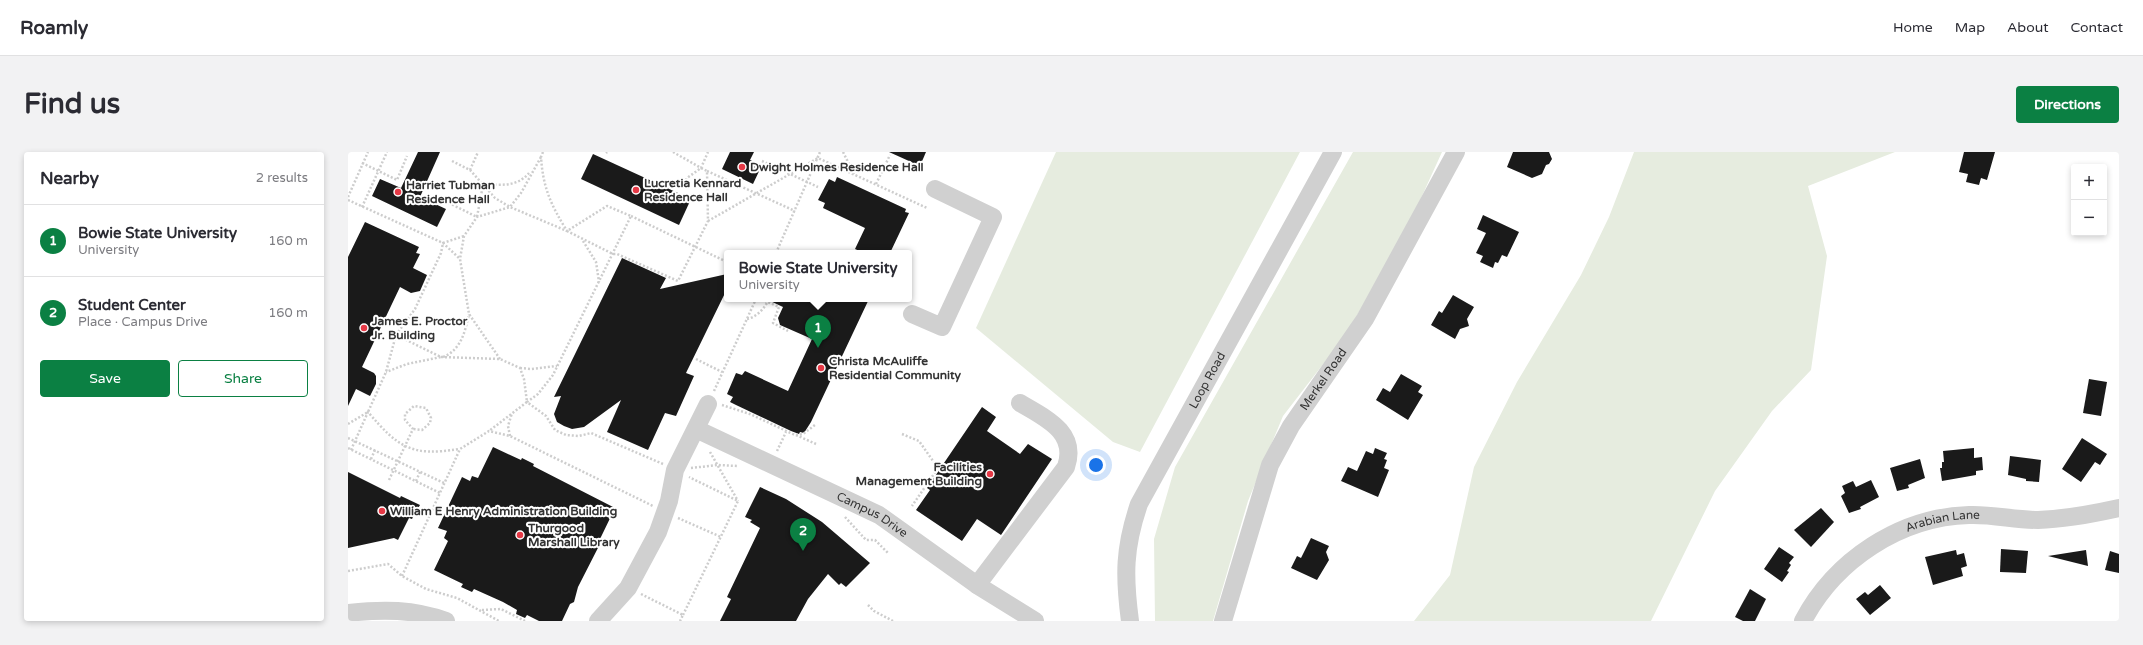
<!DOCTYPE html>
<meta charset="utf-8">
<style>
:root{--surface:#fff;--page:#f2f2f3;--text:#2b2b33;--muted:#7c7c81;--line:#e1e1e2;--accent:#0b8043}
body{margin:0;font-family:"Varela Round",sans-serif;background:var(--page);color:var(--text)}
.controls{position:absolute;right:12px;top:12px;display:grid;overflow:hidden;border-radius:4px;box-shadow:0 2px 6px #0003}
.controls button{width:36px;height:36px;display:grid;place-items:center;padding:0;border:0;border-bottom:1px solid var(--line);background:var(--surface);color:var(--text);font:20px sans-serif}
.you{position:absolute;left:748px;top:313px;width:14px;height:14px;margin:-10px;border:3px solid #fff;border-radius:50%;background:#1a73e8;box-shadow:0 0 0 6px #1a73e833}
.badge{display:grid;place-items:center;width:26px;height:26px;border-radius:50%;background:var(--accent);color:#fff;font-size:13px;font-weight:700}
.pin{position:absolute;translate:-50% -33px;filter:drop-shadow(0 1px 2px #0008)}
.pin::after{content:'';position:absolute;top:21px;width:14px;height:12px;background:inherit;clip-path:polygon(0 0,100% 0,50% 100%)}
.popup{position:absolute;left:376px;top:98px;width:188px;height:52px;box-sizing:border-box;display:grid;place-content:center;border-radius:4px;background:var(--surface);filter:drop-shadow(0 1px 3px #0005);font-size:13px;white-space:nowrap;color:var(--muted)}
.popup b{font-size:15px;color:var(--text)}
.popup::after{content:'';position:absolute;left:50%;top:100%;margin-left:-8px;border:8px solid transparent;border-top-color:var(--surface)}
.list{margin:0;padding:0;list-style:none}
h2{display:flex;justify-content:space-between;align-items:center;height:52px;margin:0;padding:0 16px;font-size:17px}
h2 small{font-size:13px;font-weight:400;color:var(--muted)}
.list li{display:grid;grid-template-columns:26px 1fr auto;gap:12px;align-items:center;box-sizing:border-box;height:72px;padding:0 16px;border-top:1px solid var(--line)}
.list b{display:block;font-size:15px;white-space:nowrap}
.list p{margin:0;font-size:13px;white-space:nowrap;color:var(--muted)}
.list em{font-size:13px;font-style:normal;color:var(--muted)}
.actions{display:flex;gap:8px;padding:12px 16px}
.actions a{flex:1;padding:9px 0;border:1px solid var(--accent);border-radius:4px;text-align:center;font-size:14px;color:var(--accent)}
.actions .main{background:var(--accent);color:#fff}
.map{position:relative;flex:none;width:1771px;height:469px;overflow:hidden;border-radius:4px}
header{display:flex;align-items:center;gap:24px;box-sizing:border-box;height:56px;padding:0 20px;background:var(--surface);border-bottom:1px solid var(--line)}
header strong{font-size:19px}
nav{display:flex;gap:22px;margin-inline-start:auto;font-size:14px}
.intro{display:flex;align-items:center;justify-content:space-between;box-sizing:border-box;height:96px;padding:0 24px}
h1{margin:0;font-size:28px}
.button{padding:10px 18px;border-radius:4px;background:var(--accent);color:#fff;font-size:14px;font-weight:700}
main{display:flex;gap:24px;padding:0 24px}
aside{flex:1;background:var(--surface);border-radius:4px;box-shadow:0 2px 6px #0003}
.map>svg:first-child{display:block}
.green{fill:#e6ecdf}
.building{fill:#1a1a1a}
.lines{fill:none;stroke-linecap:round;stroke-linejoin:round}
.path{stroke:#cdcdcd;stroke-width:2.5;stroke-dasharray:2 2;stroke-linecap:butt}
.minor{stroke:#d0d0d0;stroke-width:18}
.poi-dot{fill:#e63946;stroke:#fff;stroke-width:1.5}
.labels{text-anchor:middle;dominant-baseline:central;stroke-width:4;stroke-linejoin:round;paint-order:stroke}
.poi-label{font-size:12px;font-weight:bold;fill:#333;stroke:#fff;text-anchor:start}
.street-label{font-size:12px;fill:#333;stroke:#fff}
</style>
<header>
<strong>Roamly</strong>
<nav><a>Home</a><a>Map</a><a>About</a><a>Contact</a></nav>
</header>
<div class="intro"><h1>Find us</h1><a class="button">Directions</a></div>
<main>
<aside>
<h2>Nearby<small>2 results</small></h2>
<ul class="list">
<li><span class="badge">1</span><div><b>Bowie State University</b><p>University</p></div><em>160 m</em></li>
<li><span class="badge">2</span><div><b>Student Center</b><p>Place · Campus Drive</p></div><em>160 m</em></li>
</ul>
<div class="actions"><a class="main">Save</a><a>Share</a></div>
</aside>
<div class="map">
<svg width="1771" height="469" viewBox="0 0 1771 469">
<rect width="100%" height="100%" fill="#fff"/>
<g class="green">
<polygon points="708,0 952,0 792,300 765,290 628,176"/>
<polygon points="1005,0 1094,0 1048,101 993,189 935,264 900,349 865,469 807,469 806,387 827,315"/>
<polygon points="1286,0 1547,0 1460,34 1479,104 1463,218 1424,259 1367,339 1303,469 1066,469 1102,423 1126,315 1169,230 1233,123 1261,65"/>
</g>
<g class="building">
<polygon points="70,0 92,0 72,45 98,57 89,75 24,44 32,27 53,36"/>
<polygon points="382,0 406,0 402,8 414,13 405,32 374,17"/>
<polygon points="541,0 578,0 572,14"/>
<polygon points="1165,0 1201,0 1204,7 1201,12 1198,13 1194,22 1184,26 1159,15"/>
<polygon points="1616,0 1647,0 1639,28 1633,26 1631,33 1618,30 1620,22 1611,20"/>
<polygon points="245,2 343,47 331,73 233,27"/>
<polygon points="489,25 558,57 557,60 561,61 542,101 516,101 507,97 517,76 475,56 477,51 470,48 481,27 487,30"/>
<polygon points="1135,63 1171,80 1159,105 1154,103 1150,111 1147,110 1145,116 1132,110 1135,104 1128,101 1138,81 1129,77"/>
<polygon points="17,70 71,95 68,101 72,102 65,116 79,123 72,139 63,141 52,135 14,215 26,221 28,224 28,232 22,244 8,237 0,254 0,105"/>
<polygon points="274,106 318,126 312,137 379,122 379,137 338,221 346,224 328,264 317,261 300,298 259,280 273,248 236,275 224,277 216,274 209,270 206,262 213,244 206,245"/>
<polygon points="1105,143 1126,155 1119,167 1121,174 1112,177 1107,187 1083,173 1091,159 1094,161"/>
<polygon points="418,147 521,147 463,270 456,281 452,280 451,282 443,279 388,253 382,250 385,245 379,242 388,221 394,223 397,219 440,239 464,187 432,173 430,166 435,155"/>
<polygon points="1053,222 1074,234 1070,240 1075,243 1060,268 1028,248 1035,236 1042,240"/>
<polygon points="1741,227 1759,230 1753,264 1735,261"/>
<polygon points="634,255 648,265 639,279 672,302 680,292 704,307 653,383 629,367 614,389 568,358 582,338 579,336"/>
<polygon points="1734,286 1759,302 1752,313 1747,310 1733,330 1714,317"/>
<polygon points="145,295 173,308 174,306 186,312 185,314 267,356 252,387 254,388 230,435 226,450 222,452 214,469 191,469 179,463 177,466 168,462 169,458 155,450 126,437 124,440 113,435 115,432 86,418 100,389 96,386 99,379 90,376 114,325 122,329 124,324 130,326"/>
<polygon points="1027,296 1039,301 1036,307 1039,308 1036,316 1041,318 1030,345 993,329 1000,315 1009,319 1018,299 1025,302"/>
<polygon points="1626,296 1626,306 1634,305 1635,318 1628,319 1628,323 1594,329 1592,316 1594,316 1594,310 1596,310 1595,299"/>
<polygon points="1662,304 1693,308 1691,330 1678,329 1678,327 1660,323"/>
<polygon points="1572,307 1577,326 1560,333 1561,336 1549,339 1542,316"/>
<polygon points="0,320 52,346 53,344 72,353 64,367 61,366 50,388 46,386 0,396"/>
<polygon points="1523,328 1531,345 1512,355 1513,357 1501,361 1493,344 1497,341 1494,334 1505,329 1508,335"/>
<polygon points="412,335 438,347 474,370 522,411 498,435 493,431 491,433 480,422 460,447 448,469 372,469 383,447 379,445 412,376 402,370 404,368 397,365"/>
<polygon points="1473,356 1486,370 1463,395 1446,378"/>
<polygon points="963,386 981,394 978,400 981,408 969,428 943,416 949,404 953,406"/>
<polygon points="1431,395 1446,405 1441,411 1443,413 1439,419 1441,420 1434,430 1416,417"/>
<polygon points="1653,397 1680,399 1678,421 1652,420"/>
<polygon points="1608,398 1609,403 1616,401 1619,414 1613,416 1615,424 1585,433 1577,405"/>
<polygon points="1738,398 1740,414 1700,404"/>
<polygon points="1762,399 1771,402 1771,421 1757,418"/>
<polygon points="1532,433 1543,446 1522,463 1508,447 1517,440 1520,443"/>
<polygon points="1402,437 1418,447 1407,469 1395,469 1387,465"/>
</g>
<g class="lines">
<g class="path">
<path d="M 195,0 L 193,5 C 195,36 203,53 219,79"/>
<polyline points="325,0 353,16 360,0"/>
<polyline points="495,0 506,22"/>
<polyline points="258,1 259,0"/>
<polyline points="104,9 122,18 147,46 162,55 173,41 193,5"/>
<polyline points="414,9 470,35"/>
<polyline points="14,11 49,28 59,4"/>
<polyline points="122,18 130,0"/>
<polyline points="359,19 447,59"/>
<polyline points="528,32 542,3"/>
<polyline points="0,45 20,0"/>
<polyline points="0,48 95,91 112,107"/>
<path d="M 97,49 L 129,65 L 135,33 C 153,32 168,36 181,21"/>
<polyline points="14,55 39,0"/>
<polyline points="283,64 379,110"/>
<polyline points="360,69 470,6 579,56"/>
<polyline points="235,89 248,110 251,130"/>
<polyline points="428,101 472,0"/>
<polyline points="413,147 431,155 425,171 440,179"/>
<path d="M 399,167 C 409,165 417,156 421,147"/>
<polyline points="48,183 67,157 93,101 95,91 116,84"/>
<polyline points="93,205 152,207 172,216 176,227 179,250 141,279"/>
<path d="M 95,205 C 113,198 117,180 121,162"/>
<polyline points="152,207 121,162 112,107 116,84 129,65 162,55 219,79"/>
<polyline points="348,207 374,220"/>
<polyline points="172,216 183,217 209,214"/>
<polyline points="366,239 408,147"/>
<polyline points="374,253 402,262 447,283 455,282 467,273"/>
<polyline points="0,272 20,260 38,220 48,183 93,205 59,212 38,220"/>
<polyline points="554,282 571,289 590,316 564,354"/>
<polyline points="448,283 468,292"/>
<polyline points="162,284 160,274 164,261"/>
<polyline points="0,286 96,331"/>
<polyline points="0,296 92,341"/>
<path d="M 3,298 L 20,260 C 50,295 63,305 111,297"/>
<polyline points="429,299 438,280"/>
<polyline points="362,300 390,349"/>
<polyline points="23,307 27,298"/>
<polyline points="315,312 243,281 231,284 218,283 207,278 198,264 179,250 190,242 205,223 283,64 259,54 219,79 265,102 269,102 330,129 360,69 359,19 353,16 339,26 334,37"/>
<polyline points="343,316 370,313 390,314"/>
<polyline points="41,328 65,277 57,268 57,262 66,254 78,256 83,266 82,271 74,278 65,277"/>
<polyline points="68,329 72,320"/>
<polyline points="497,365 518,388 527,388 540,401"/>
<polyline points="330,366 373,385"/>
<polyline points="0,419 40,412 54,424 78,437 109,446 151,469"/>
<polyline points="54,424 112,297 141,279 162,284 305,354"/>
<polyline points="293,442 335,463 332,469"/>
<polyline points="520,453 526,459 545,469"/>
<polyline points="134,458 153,457 177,469"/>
<polyline points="335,463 390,349 341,325"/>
</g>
<g class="minor">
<polyline points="564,162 594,175 645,65 587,37"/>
<path id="s1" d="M 348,277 L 531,363 L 629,433 L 687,469"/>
<path d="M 629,433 L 718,315 C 730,280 697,266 672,251"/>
<path d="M 0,461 C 35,457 65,457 98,469"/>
<polyline points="250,469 280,436 310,380 321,349 327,318 360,252"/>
<path id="s2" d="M 782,469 C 776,424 776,396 791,352 L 985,0"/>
<path id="s3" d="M 875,469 L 922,313 L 943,274 L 1017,167 L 1108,0"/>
<path id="s4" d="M 1455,469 C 1487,408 1552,365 1621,363 C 1644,362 1667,368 1690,368 C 1718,367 1744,362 1771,356"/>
</g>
</g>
<g class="poi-dot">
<circle cx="394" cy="15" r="4"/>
<circle cx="288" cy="38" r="4"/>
<circle cx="50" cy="40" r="4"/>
<circle cx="16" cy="176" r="4"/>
<circle cx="473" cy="216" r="4"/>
<circle cx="642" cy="322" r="4"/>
<circle cx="34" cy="359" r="4"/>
<circle cx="172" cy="383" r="4"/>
</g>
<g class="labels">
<g class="poi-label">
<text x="402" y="15">Dwight Holmes Residence Hall</text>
<text x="296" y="31">Lucretia Kennard<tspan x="296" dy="14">Residence Hall</tspan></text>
<text x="58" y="33">Harriet Tubman<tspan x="58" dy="14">Residence Hall</tspan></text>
<text x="24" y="169">James E. Proctor<tspan x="24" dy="14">Jr. Building</tspan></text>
<text x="481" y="209">Christa McAuliffe<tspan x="481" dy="14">Residential Community</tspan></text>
<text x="634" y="315" text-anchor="end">Facilities<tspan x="634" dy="14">Management Building</tspan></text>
<text x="42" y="359">William E Henry Administration Building</text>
<text x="180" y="376">Thurgood<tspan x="180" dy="14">Marshall Library</tspan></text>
</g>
<g class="street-label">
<text stroke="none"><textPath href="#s2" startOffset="260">Loop Road</textPath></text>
<text stroke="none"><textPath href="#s3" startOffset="264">Merkel Road</textPath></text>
<text stroke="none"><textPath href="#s1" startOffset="196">Campus Drive</textPath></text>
<text stroke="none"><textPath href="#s4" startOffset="179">Arabian Lane</textPath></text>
</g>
</g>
</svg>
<div class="controls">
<button>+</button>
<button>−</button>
</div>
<div class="you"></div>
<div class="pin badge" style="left:470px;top:196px">1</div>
<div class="popup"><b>Bowie State University</b>University</div>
<div class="pin badge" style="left:455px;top:399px">2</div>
</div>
</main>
